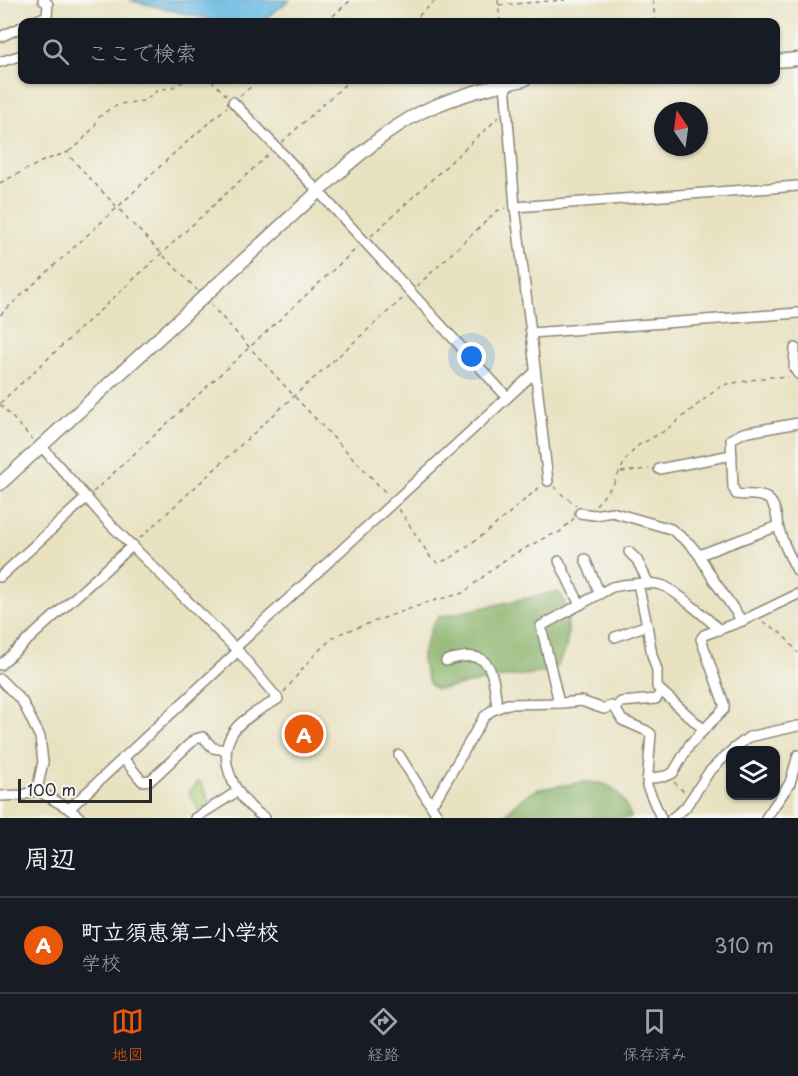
<!DOCTYPE html>
<html lang="ja">
<meta charset="utf-8">
<style>
:root{--surface:#171b24;--page:#20242c;--text:#f1f3f6;--muted:#9ea1a6;--line:#363941;--accent:#ea580c}
body{margin:0;font-family:"Playpen Sans","Klee One",sans-serif;background:var(--page);color:var(--text)}
.controls{position:absolute;right:18px;bottom:18px;display:grid;overflow:hidden;border-radius:12px;box-shadow:0 2px 4px #0004}
.controls button{width:54px;height:54px;display:grid;place-items:center;padding:0;border:0;border-bottom:2px solid var(--line);background:var(--surface);color:var(--text);font:30px sans-serif}
.compass{position:absolute;left:654px;top:102px;width:54px;height:54px;border-radius:50%;background:var(--surface);box-shadow:0 2px 4px #0004;rotate:347deg}
.scale{position:absolute;left:18px;bottom:15px;width:134px;box-sizing:border-box;padding-left:6px;border:3px solid #2b2b2b;border-top:0;font-size:16px;line-height:21px;white-space:nowrap;color:#2b2b2b;-webkit-text-stroke:4px #f6f6f2;paint-order:stroke}
.you{position:absolute;left:472px;top:357px;width:21px;height:21px;margin:-15px;border:4px solid #fff;border-radius:50%;background:#1a73e8;box-shadow:0 0 0 9px #1a73e833}
.badge{display:grid;place-items:center;width:39px;height:39px;border-radius:50%;background:var(--accent);color:#fff;font-size:20px;font-weight:700}
.pin{position:absolute;translate:-50% -50%;border:3px solid #fff;box-shadow:0 2px 6px #0006}
.list{margin:0;padding:0;list-style:none}
h2{display:flex;justify-content:space-between;align-items:center;height:78px;margin:0;padding:0 24px;font-size:26px}
h2 small{font-size:20px;font-weight:400;color:var(--muted)}
.list li{display:grid;grid-template-columns:39px 1fr auto;gap:18px;align-items:center;box-sizing:border-box;height:96px;padding:0 24px;border-top:2px solid var(--line)}
.list b{display:block;font-size:22px;white-space:nowrap}
.list p{margin:0;font-size:20px;white-space:nowrap;color:var(--muted)}
.list em{font-size:20px;font-style:normal;color:var(--muted)}
.icon{flex:none;width:33px;height:33px;fill:none;stroke:currentColor;stroke-width:2;stroke-linecap:round;stroke-linejoin:round}
.map{position:relative;flex:none;width:798px;height:818px;overflow:hidden}
.search{position:absolute;background:var(--surface);box-shadow:0 2px 4px #0004;left:18px;right:18px;top:18px;height:66px;display:flex;align-items:center;gap:15px;box-sizing:border-box;padding:0 21px;border-radius:12px;color:var(--muted);font-size:22px}
.sheet{height:174px;background:var(--surface)}
nav{display:flex;justify-content:space-around;align-items:center;box-sizing:border-box;height:84px;border-top:2px solid var(--line);background:var(--surface);font-size:16px;color:var(--muted)}
nav a{display:grid;justify-items:center;gap:3px}
nav .on{color:var(--accent)}
.map>svg:first-child{display:block}
.green{fill:#acd079;stroke:#6c7e52;stroke-width:1.5}
.forest{fill:#89b269;stroke:#5a6e4a;stroke-width:1.5}
.water{fill:#65b8e1;stroke:#487286;stroke-width:1.5}
.lines{fill:none;stroke-linecap:round;stroke-linejoin:round}
.minor-casing{stroke:#8a8676;stroke-width:12}
.tertiary-casing{stroke:#8a8676;stroke-width:15}
.path{stroke:#8a8676;stroke-width:1.5;stroke-dasharray:4.5 4.5;stroke-linecap:butt}
.minor{stroke:#fff;stroke-width:9}
.tertiary{stroke:#fff;stroke-width:12}
</style>
<div class="map">
<svg width="798" height="818" viewBox="0 0 798 818">
<rect width="100%" height="100%" fill="#f6f6f2"/>
<filter id="ink" filterUnits="userSpaceOnUse"><feTurbulence type="fractalNoise" baseFrequency=".0167" numOctaves="2"/><feDisplacementMap in="SourceGraphic" scale="12" xChannelSelector="R" yChannelSelector="G"/><feConvolveMatrix kernelMatrix="1 2 1 2 8 2 1 2 1" color-interpolation-filters="sRGB"/></filter>
<filter id="wash" filterUnits="userSpaceOnUse"><feTurbulence type="fractalNoise" baseFrequency=".008" numOctaves="4" result="noise"/><feDisplacementMap in="SourceGraphic" scale="24" xChannelSelector="R" yChannelSelector="G"/><feGaussianBlur stdDeviation="1.35" result="paint"/><feColorMatrix in="noise" values="0 0 0 0 0 0 0 0 0 0 0 0 0 0 0 0 0 1.4 0 .05"/><feComposite in="paint" operator="in"/></filter>
<g filter="url(#wash)">
<rect width="100%" height="100%" fill="#e8e2c1"/>
<polygon class="green" points="199,781 212,805 200,812 189,793"/>
<g class="forest">
<polygon points="558,592 562,596 567,611 568,630 566,649 556,667 548,672 504,677 446,688 436,689 429,683 422,661 422,653 433,624 439,617 550,593"/>
<path d="M 584,782 C 590,783 597,782 604,784 C 617,788 628,805 631,818 L 504,818 L 506,814 L 523,797 L 539,789 Z"/>
</g>
<polygon class="water" points="129,0 290,0 260,22 221,22"/>
</g>
<g filter="url(#ink)">
<g class="lines">
<g class="minor-casing">
<g id="minor">
<polyline points="32,22 47,16 48,4 43,0"/>
<polyline points="0,37 22,27"/>
<polyline points="0,62 22,55"/>
<polyline points="505,83 515,207 531,333 548,481"/>
<polyline points="233,102 319,192 507,397"/>
<polyline points="515,207 798,186"/>
<polyline points="531,333 798,313"/>
<polyline points="795,348 794,368 798,374"/>
<path d="M 798,423 L 743,433 L 731,439 L 733,487 L 736,494 C 745,496 760,493 768,499 C 776,505 776,516 778,525 C 782,542 790,557 798,572"/>
<path d="M 42,447 L 107,521 L 238,651 L 278,699 C 265,707 241,719 233,732 C 214,761 239,803 265,818"/>
<polyline points="659,469 732,455"/>
<polyline points="580,513 594,515 612,512 671,529 690,544 699,555 713,579 742,621 798,594"/>
<polyline points="629,552 637,560 649,584"/>
<polyline points="699,555 778,526"/>
<polyline points="585,559 600,594"/>
<polyline points="559,561 580,605"/>
<polyline points="0,577 87,497"/>
<polyline points="638,584 647,625 652,655 657,670 657,687 703,729"/>
<polyline points="615,637 647,625"/>
<polyline points="235,648 535,372"/>
<path d="M 446,661 C 491,646 493,669 497,708"/>
<polyline points="0,665 133,545"/>
<polyline points="0,679 22,701 40,737 43,762 37,790"/>
<path d="M 559,703 L 541,626 L 612,587 C 625,584 651,581 664,586 C 674,590 711,621 719,630"/>
<polyline points="615,708 621,702 656,699 661,692"/>
<polyline points="732,750 749,737 798,726"/>
<polyline points="399,755 439,818"/>
<polyline points="123,758 142,781 151,780 195,739 203,737 213,748 226,750"/>
<polyline points="647,779 666,776 673,773 690,744 724,709 724,704 701,639 704,635 742,621"/>
<polyline points="37,790 69,809 80,818"/>
<polyline points="0,796 23,795 37,790"/>
<polyline points="430,804 437,797 484,717 491,711 507,704 562,703 581,701 604,709 611,706 615,708 622,720 647,731 651,734 647,786 661,818"/>
<polyline points="69,809 238,651"/>
<polyline points="195,818 238,791"/>
<polyline points="672,818 685,808 709,772 719,762 730,752"/>
<polyline points="766,818 790,783 798,755"/>
</g>
</g>
<g class="tertiary-casing">
<g id="tertiary">
<polyline points="776,61 798,59"/>
<path d="M 0,484 L 345,167 C 371,145 398,122 430,108 C 460,95 492,86 524,80"/>
</g>
</g>
<g class="path">
<polyline points="498,0 500,22"/>
<polyline points="653,0 655,22"/>
<polyline points="499,5 565,0"/>
<polyline points="326,22 351,0"/>
<polyline points="412,22 436,0"/>
<polyline points="211,80 226,95"/>
<polyline points="240,96 259,80"/>
<polyline points="282,142 350,80"/>
<polyline points="69,151 78,145 94,127 99,117 108,110 120,104 143,101 158,90 173,87 186,80"/>
<polyline points="0,183 43,161 68,152 70,157 130,221 197,290"/>
<polyline points="371,236 499,117"/>
<polyline points="417,286 497,211 505,208"/>
<polyline points="210,304 294,396 387,494"/>
<polyline points="0,315 118,207 172,155 227,107"/>
<polyline points="0,403 270,153"/>
<polyline points="0,404 32,439"/>
<polyline points="621,472 649,469"/>
<polyline points="554,487 564,496 576,505"/>
<polyline points="93,492 358,247"/>
<polyline points="596,505 613,485 625,461 633,451 639,445 666,430 722,385 769,377 788,377"/>
<polyline points="399,509 431,558 438,563 451,558 488,531 541,486"/>
<polyline points="140,538 294,396 402,299"/>
<path d="M 763,622 C 778,628 788,640 798,653"/>
<path d="M 284,692 C 301,671 316,649 339,634 L 429,602 L 463,593 L 500,563 L 518,552 L 548,536 L 560,532 L 574,518"/>
<polyline points="674,782 685,793"/>
</g>
<use href="#minor" class="minor"/>
<use href="#tertiary" class="tertiary"/>
</g>
</g>
</svg>
<div class="controls">
<button><svg class="icon" aria-label="layers" viewBox="0 0 24 24"><path d="M12 4l9 5-9 5-9-5zM3 14l9 5 9-5"/></svg></button>
</div>
<svg class="compass" viewBox="-18 -18 36 36"><path d="M0-13l5 13h-10z" fill="#e53935"/><path d="M0 13l5-13h-10z" fill="#9ea1a6"/></svg>
<div class="scale">100 m</div>
<div class="you"></div>
<div class="pin badge" style="left:304px;top:734px">A</div>
<div class="search"><svg class="icon" aria-label="search" viewBox="0 0 24 24"><circle cx="10" cy="10" r="6"/><path d="M15 15l6 6"/></svg>ここで検索</div>
</div>
<section class="sheet">
<h2>周辺<small></small></h2>
<ul class="list">
<li><span class="badge">A</span><div><b>町立須恵第二小学校</b><p>学校</p></div><em>310 m</em></li>
</ul>
</section>
<nav>
<a class="on"><svg class="icon" aria-label="map" viewBox="0 0 24 24"><path d="M3 6l6-2 6 2 6-2v14l-6 2-6-2-6 2zM9 4v14M15 6v14"/></svg>地図</a>
<a><svg class="icon" aria-label="directions" viewBox="0 0 24 24"><path d="M12 3l9 9-9 9-9-9zM9 14v-3h6M13 9l2 2-2 2"/></svg>経路</a>
<a><svg class="icon" aria-label="saved" viewBox="0 0 24 24"><path d="M7 4h10v16l-5-4-5 4z"/></svg>保存済み</a>
</nav>
